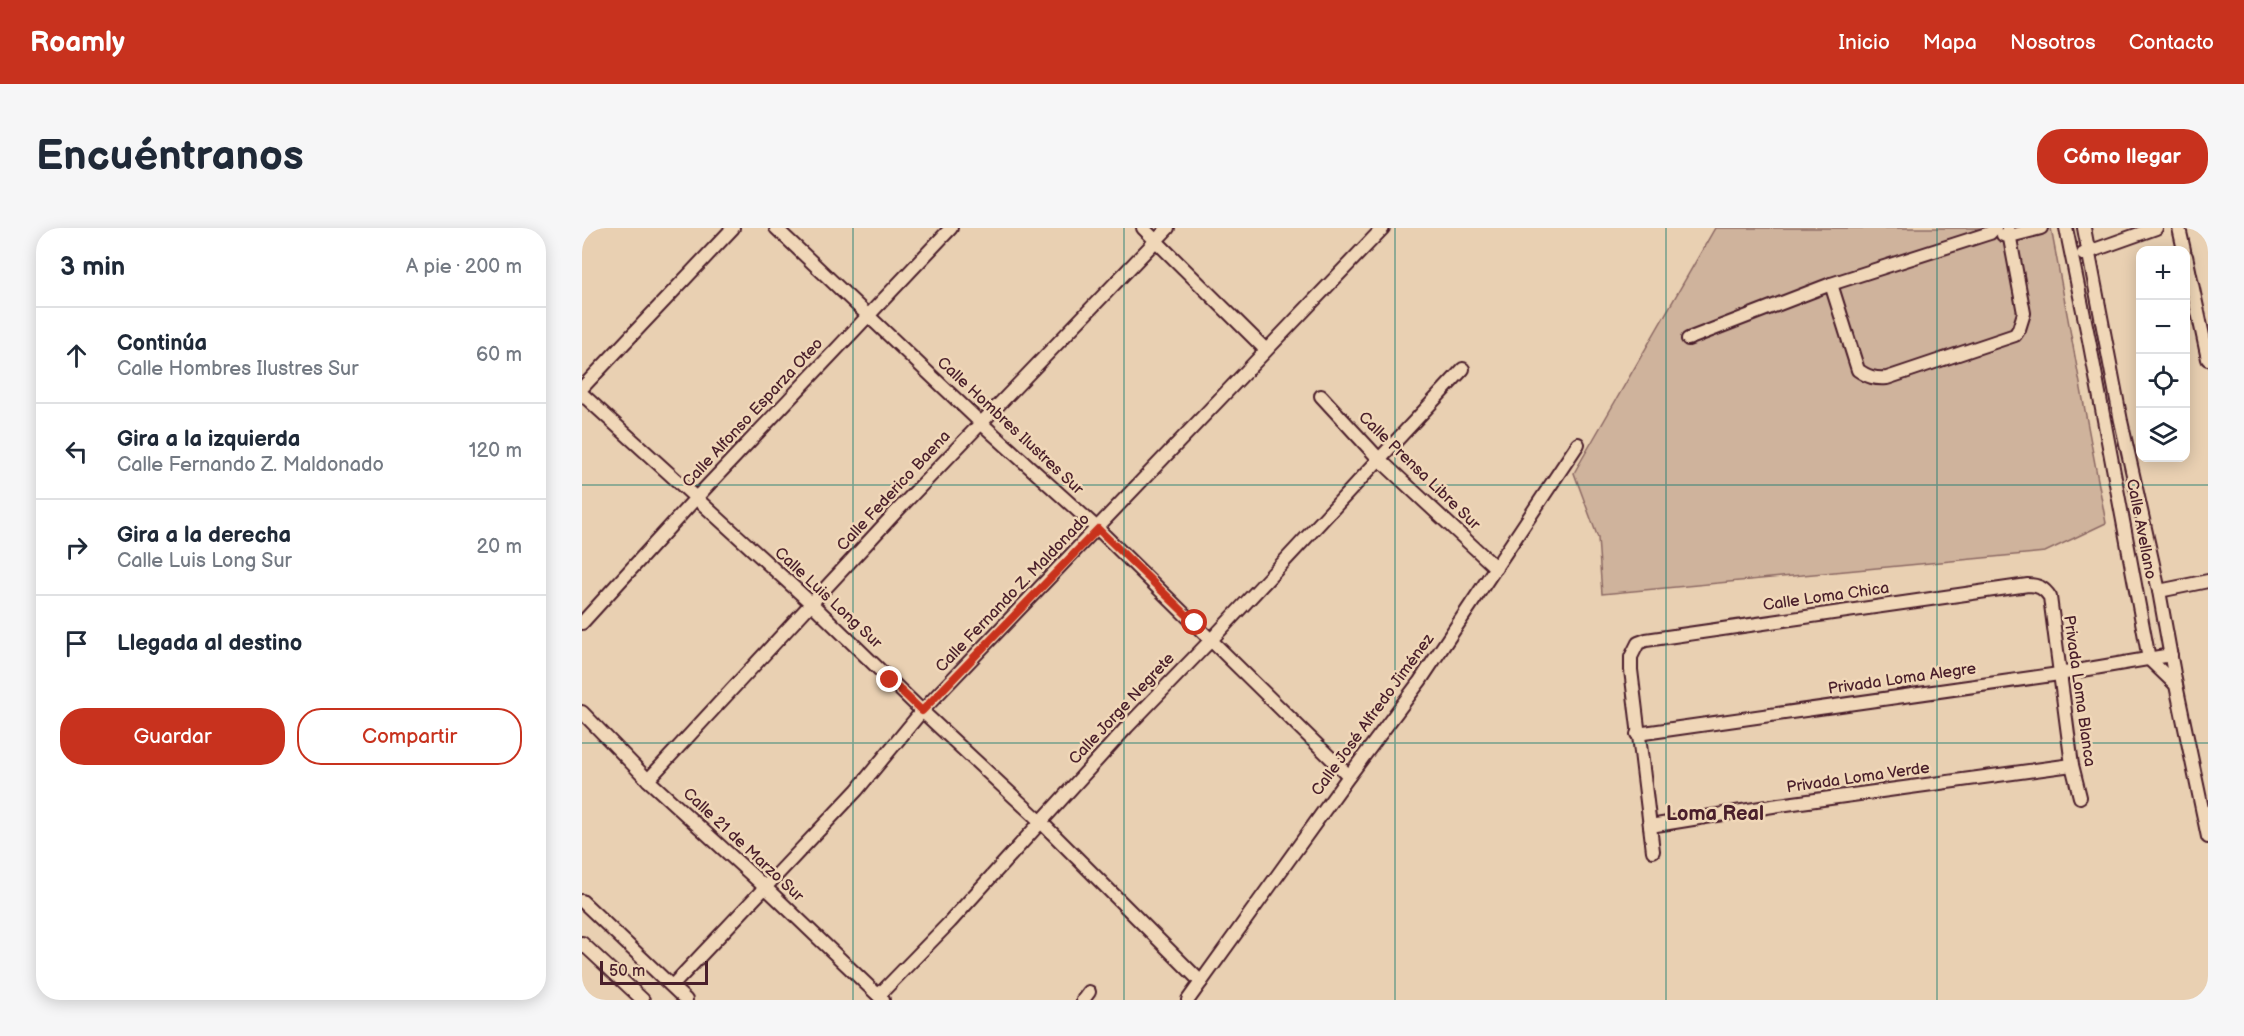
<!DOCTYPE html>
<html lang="es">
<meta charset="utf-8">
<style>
:root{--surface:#fff;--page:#f6f6f7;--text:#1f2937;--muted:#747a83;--line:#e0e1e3;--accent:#c8321e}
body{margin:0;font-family:"Balsamiq Sans",sans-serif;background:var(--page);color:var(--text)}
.controls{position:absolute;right:18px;top:18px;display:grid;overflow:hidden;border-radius:12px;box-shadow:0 3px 15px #0003}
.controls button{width:54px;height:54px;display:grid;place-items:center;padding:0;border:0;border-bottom:2px solid var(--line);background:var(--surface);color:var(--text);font:30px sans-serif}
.scale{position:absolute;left:18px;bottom:15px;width:108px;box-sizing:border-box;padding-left:6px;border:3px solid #4a1f2b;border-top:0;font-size:16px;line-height:21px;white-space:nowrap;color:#4a1f2b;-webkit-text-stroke:4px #f0d7b8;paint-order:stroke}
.stop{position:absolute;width:18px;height:18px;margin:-14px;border:4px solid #c8321e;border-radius:50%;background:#fff}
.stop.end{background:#c8321e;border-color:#fff;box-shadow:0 2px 6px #0008}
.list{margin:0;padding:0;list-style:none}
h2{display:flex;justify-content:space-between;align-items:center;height:78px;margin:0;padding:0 24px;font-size:26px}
h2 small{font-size:20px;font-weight:400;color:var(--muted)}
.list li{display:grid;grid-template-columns:39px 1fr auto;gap:18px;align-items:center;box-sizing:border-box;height:96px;padding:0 24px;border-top:2px solid var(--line)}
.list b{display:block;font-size:22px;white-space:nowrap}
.list p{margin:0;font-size:20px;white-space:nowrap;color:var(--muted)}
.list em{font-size:20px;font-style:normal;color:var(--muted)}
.actions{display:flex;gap:12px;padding:18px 24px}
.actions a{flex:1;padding:14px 0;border:2px solid var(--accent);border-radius:24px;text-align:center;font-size:21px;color:var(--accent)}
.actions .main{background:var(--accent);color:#fff}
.icon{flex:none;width:33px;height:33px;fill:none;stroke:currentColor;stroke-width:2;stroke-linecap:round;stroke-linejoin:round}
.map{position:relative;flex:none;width:1626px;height:772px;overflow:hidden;border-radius:24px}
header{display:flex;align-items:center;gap:36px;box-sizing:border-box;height:84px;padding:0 30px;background:var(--accent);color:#fff}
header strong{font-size:28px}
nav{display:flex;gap:33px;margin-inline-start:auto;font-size:21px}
.intro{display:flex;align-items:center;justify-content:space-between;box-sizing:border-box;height:144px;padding:0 36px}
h1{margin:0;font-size:42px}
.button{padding:15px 27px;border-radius:24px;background:var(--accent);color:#fff;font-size:21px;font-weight:700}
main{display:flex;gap:36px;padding:0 36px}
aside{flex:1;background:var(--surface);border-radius:24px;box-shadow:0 3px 15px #0003}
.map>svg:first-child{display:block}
.green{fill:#cfb39c;stroke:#8c6964;stroke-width:1.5}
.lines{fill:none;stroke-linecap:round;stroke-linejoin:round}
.street-casing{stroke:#4a1f2b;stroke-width:16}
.street{stroke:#f0d7b8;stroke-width:12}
.route{stroke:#c8321e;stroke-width:8}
.grid{fill:none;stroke:#0f766e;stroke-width:1.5;stroke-opacity:0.55}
.labels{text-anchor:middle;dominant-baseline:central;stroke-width:5;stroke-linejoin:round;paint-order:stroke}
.street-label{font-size:16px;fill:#4a1f2b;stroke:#f0d7b8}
.quarter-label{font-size:20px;font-weight:bold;fill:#4a1f2b;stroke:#f0d7b8}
</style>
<header>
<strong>Roamly</strong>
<nav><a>Inicio</a><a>Mapa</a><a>Nosotros</a><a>Contacto</a></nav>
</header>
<div class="intro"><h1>Encuéntranos</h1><a class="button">Cómo llegar</a></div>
<main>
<aside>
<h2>3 min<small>A pie · 200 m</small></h2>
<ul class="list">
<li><svg class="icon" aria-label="ahead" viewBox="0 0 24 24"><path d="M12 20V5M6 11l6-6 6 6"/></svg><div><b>Continúa</b><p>Calle Hombres Ilustres Sur</p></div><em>60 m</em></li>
<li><svg class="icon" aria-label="left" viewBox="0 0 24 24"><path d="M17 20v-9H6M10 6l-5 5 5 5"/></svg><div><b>Gira a la izquierda</b><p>Calle Fernando Z. Maldonado</p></div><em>120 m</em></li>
<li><svg class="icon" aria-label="right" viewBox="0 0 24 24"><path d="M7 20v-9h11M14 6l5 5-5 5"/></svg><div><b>Gira a la derecha</b><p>Calle Luis Long Sur</p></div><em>20 m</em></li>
<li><svg class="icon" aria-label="arrive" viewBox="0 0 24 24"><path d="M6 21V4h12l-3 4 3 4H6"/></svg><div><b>Llegada al destino</b></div></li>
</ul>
<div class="actions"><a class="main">Guardar</a><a>Compartir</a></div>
</aside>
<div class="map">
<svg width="1626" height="772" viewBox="0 0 1626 772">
<rect width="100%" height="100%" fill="#e9d0b2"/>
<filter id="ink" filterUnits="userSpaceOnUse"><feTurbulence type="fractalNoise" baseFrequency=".0167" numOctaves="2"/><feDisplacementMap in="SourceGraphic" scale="12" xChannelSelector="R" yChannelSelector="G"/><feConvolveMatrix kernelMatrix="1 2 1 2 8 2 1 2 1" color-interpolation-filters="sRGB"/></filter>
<g filter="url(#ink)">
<polygon class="green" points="1133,0 1469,0 1524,295 1463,324 1020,366 1016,310 992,245"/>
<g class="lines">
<g class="street-casing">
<g id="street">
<polyline points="194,0 399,195 516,301 767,548"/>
<polyline points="561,0 683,121"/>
<polyline points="1484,0 1507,112 1567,431 1594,457"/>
<polyline points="1502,0 1539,193 1577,363 1594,457 1626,609"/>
<polyline points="1597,0 1602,22"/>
<polyline points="1421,7 1428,8 1459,0"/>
<polyline points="1501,26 1574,0"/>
<polyline points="1604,28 1626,131"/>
<path d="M 1249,56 L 1276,142 C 1286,149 1293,151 1305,150 L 1433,107 L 1437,101 L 1442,85 L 1426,0"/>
<polyline points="1106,111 1249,56 1408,5 1413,0"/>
<polyline points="0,160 151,0"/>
<polyline points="0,166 229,375 340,483 458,593 619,754"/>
<polyline points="739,168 796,230 914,340"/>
<polyline points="1577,363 1626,353"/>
<polyline points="0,395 114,270 369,0"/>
<polyline points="0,484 66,552 184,660 301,772"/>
<polyline points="1055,506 1477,446 1589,427"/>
<polyline points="66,552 313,285 586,0"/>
<polyline points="1068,598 1197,577 1490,537"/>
<path d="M 1071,623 L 1049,442 L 1049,429 L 1056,415 L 1064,412 L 1446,357 C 1456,357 1462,360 1468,369 L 1490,537 L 1498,569"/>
<polyline points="0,673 104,772"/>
<polyline points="0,715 61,772"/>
<polyline points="90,758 275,562 340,483 801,0"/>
<polyline points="297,767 368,694 545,499 630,411 881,141"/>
<polyline points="501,772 507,764"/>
<polyline points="606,772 767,548 838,453 996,216"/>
</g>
</g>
<use href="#street" class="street"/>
</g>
</g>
<g class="lines" filter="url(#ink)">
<polyline class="route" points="308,452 340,483 516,301 613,395"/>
</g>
<path class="grid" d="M 271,0 L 271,772M 542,0 L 542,772M 813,0 L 813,772M 1084,0 L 1084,772M 1355,0 L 1355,772M 0,257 L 1626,257M 0,515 L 1626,515"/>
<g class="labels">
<g class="street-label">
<text transform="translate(171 185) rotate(-47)">Calle Alfonso Esparza Oteo</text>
<text transform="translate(428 198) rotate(43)">Calle Hombres Ilustres Sur</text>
<text transform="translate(837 243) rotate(44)">Calle Prensa Libre Sur</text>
<text transform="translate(312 263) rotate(-47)">Calle Federico Baena</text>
<text transform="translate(1559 301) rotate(79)">Calle Avellano</text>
<text transform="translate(431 365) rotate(-46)">Calle Fernando Z. Maldonado</text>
<text transform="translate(1244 369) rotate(-8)">Calle Loma Chica</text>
<text transform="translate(246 370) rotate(43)">Calle Luis Long Sur</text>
<text transform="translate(1320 451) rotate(-8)">Privada Loma Alegre</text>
<text transform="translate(1497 463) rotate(82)">Privada Loma Blanca</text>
<text transform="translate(540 481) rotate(-47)">Calle Jorge Negrete</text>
<text transform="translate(791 487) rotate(-54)">Calle José Alfredo Jiménez</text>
<text transform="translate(1276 550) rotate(-8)">Privada Loma Verde</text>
<text transform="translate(161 617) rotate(43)">Calle 21 de Marzo Sur</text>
</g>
<g class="quarter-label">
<text x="1133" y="586">Loma Real</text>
</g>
</g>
</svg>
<div class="controls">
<button>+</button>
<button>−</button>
<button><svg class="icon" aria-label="locate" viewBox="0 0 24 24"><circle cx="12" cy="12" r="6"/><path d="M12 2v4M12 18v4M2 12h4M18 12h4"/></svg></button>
<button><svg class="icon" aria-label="layers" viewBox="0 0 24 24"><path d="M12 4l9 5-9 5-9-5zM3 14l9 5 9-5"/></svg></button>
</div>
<div class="scale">50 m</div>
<div class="stop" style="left:613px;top:395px"></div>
<div class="stop end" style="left:308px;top:452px"></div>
</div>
</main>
